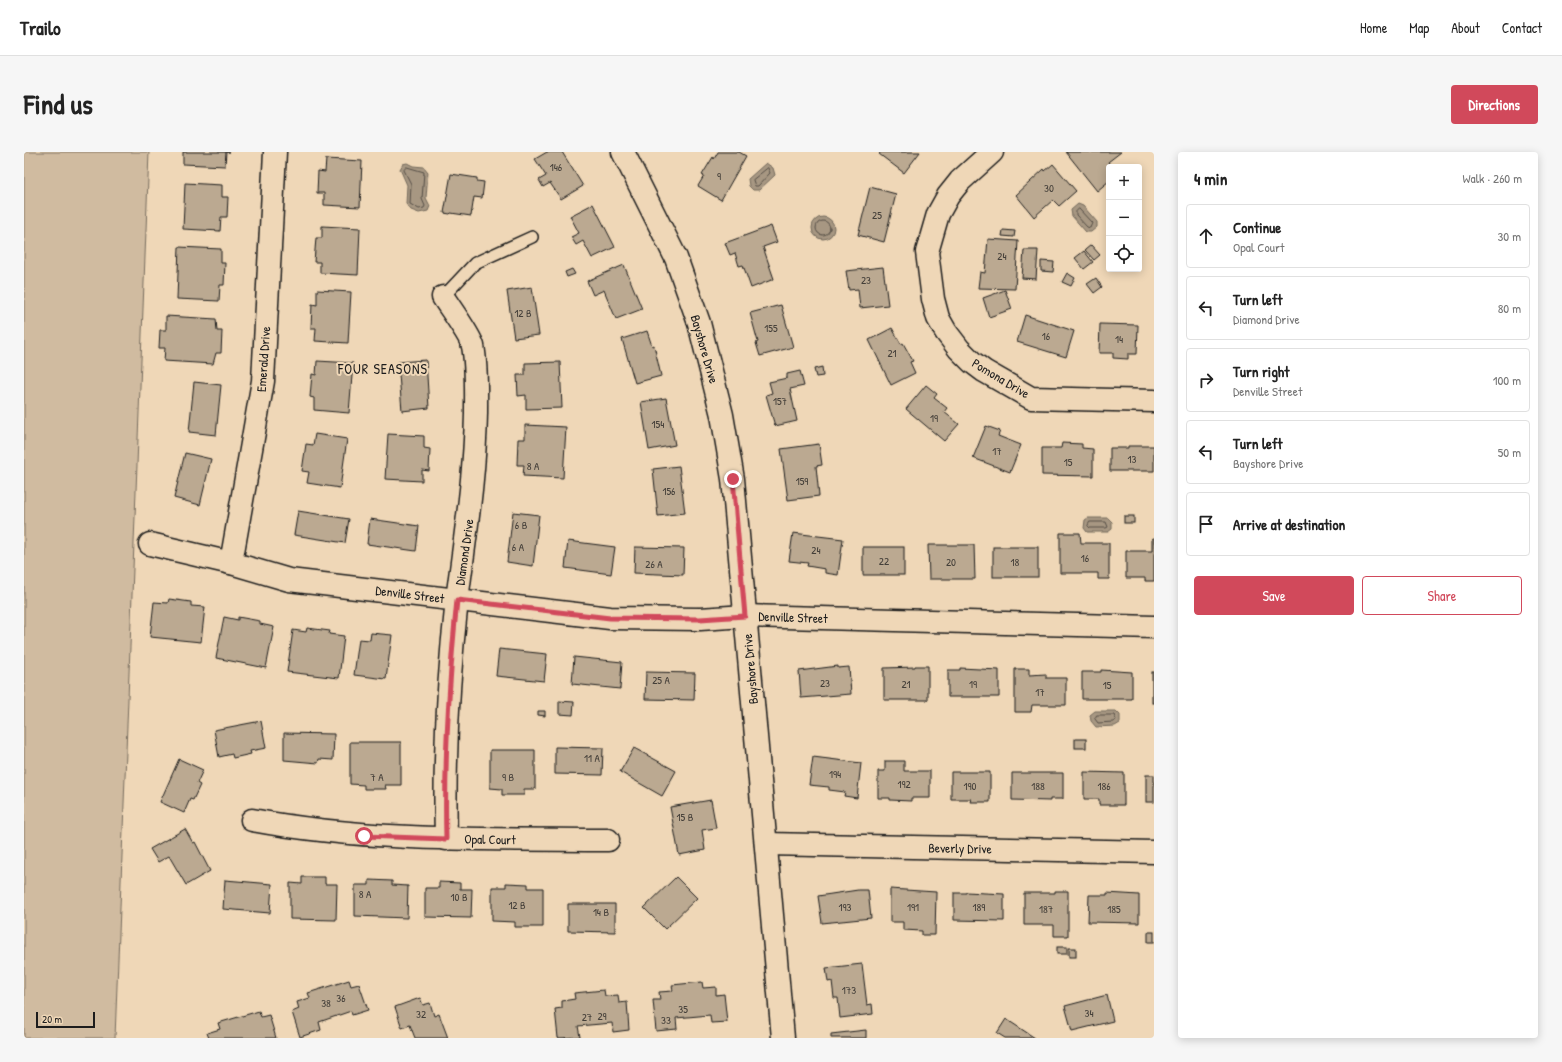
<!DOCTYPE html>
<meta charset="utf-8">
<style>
:root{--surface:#fff;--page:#f6f6f6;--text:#222;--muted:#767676;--line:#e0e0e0;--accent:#d1495b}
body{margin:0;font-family:"Patrick Hand",sans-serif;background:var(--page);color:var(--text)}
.controls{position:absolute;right:12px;top:12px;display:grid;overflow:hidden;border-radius:4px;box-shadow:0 2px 10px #0003}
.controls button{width:36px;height:36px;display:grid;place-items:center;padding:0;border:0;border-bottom:1px solid var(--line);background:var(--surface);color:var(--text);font:20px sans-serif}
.scale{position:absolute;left:12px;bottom:10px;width:59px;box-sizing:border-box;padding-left:4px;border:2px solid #1c1c1c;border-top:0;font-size:11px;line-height:14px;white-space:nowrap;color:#1c1c1c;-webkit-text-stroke:3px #efd7b7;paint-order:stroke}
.stop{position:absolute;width:12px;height:12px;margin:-9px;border:3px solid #d1495b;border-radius:50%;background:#fff}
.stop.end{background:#d1495b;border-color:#fff;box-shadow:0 1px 4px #0008}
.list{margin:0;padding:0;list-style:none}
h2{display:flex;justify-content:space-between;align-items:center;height:52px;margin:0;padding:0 16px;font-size:17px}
h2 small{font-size:13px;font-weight:400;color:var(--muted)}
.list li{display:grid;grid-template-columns:26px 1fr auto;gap:12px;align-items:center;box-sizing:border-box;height:64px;margin:0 8px 8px;padding:0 8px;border:1px solid var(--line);border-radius:4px}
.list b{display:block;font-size:15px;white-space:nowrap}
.list p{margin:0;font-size:13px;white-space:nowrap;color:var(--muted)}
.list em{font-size:13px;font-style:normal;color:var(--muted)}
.actions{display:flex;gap:8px;padding:12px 16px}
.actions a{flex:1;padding:9px 0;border:1px solid var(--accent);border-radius:4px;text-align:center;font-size:14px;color:var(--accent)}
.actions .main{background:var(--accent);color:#fff}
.icon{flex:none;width:22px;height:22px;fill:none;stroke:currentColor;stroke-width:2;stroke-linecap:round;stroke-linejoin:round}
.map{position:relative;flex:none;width:1130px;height:886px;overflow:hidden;border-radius:4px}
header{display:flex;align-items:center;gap:24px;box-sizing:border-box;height:56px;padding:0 20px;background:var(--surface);border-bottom:1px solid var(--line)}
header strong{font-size:19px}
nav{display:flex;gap:22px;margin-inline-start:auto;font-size:14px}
.intro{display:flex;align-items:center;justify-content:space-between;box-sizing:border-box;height:96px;padding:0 24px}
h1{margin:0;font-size:28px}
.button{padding:10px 18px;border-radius:4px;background:var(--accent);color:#fff;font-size:14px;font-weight:700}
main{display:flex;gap:24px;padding:0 24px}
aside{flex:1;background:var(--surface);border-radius:4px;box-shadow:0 2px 10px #0003}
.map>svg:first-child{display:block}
.green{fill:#d0bba0;stroke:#766c5e}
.water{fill:#a79782;stroke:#6f6659}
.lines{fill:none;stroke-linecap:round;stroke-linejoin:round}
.shore{stroke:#544d45;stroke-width:1}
.building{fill:#bba991;stroke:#1c1c1c}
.lane-casing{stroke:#1c1c1c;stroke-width:14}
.street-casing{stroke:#1c1c1c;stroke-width:25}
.secondary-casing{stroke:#1c1c1c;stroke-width:25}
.lane{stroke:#efd7b7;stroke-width:11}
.street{stroke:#efd7b7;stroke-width:22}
.secondary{stroke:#efd7b7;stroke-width:22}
.route{stroke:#d1495b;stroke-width:5}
.labels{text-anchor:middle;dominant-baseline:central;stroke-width:4;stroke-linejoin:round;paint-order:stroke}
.number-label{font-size:11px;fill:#443f39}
.street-label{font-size:13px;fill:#1c1c1c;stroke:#efd7b7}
.neighbourhood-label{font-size:14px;letter-spacing:1px;fill:#1c1c1c;stroke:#efd7b7}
</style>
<header>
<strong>Trailo</strong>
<nav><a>Home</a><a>Map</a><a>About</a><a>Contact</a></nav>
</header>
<div class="intro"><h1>Find us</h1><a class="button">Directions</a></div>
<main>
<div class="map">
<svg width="1130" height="886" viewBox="0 0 1130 886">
<rect width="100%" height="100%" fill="#efd7b7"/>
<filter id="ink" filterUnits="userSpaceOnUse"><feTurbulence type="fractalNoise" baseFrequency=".025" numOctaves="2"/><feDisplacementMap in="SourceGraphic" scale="8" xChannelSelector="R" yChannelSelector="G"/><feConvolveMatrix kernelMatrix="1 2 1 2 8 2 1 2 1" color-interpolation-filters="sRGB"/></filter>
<g filter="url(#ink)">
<polygon class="green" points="0,0 125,0 91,886 0,886"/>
<g class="water">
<polygon points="383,11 389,14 400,15 404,20 402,46 406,54 404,59 395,61 387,58 382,52 383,33 376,17 379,12"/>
<polygon points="742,11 749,16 751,23 735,38 729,38 725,34 724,27"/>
<polygon points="1054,52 1059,54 1073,70 1073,75 1067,80 1062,80 1048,64 1047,58"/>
<circle cx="799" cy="76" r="11"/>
<polygon points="1064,366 1084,366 1088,370 1088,377 1084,380 1063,380 1060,376 1061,368"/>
<polygon points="1071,559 1092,559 1096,563 1096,571 1091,574 1072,575 1067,569 1066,563"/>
</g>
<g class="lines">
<g class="shore">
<polygon points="383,15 400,20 398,47 401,54 400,56 395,57 386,52 387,32 380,18"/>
<polygon points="744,16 746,21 734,34 731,34 729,28"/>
<polygon points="1055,57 1068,71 1066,76 1063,75 1052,63 1052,60"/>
<circle cx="799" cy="76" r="7"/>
<polygon points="1066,370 1082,370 1084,375 1082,376 1066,376 1064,374"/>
<polygon points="1073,563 1090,563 1092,568 1089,570 1074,571 1071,567"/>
</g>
</g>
<g class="building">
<polygon points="159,0 206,0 202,0 201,14 159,12"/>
<polygon points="523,0 538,0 559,34 537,47 526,31 519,35 515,28 522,24 511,7"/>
<polygon points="694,0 715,0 722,4 697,48 674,34 680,24 678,23 689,5 690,7"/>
<polygon points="857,0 896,0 880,21 855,2"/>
<polygon points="1042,0 1097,0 1084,10 1088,15 1085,15 1085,29 1073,39"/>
<polygon points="302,7 338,9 336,55 300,53 300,41 293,41 294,19 301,20"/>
<polygon points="1029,12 1052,39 1035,54 1029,48 1010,65 992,43 1020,17 1021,19"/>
<polygon points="427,22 453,26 453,29 460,30 458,46 450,45 447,64 427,61 426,62 420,61"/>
<polygon points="161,31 198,33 198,45 204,45 203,65 197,65 196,79 159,77"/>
<polygon points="846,35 872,42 860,90 834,83"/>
<polygon points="569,52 591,95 568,106 559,89 552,93 547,85 555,81 546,64"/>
<polygon points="298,74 336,76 334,123 296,121 296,110 290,110 292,86 298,86"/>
<polygon points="747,74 753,90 739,95 750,127 727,136 719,113 715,114 711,101 706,103 701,91"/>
<polygon points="979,78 991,79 990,85 978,84"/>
<polygon points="964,87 994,89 991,137 954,136 956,120 961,121"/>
<polygon points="1067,93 1076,103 1070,108 1061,98"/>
<polygon points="155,95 197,97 197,111 201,111 200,133 196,133 195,149 153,147"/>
<polygon points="1000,98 1014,98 1012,127 998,126"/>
<polygon points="1060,99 1069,110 1060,117 1051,106"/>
<polygon points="1017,109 1030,110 1029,120 1017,119"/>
<polygon points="600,113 618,157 592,167 580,138 569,143 563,129"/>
<polygon points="859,115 864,153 836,156 834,137 825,138 822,119"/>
<polygon points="548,117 551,122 543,125 541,120"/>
<polygon points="1043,121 1051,126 1047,134 1038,130"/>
<polygon points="1072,126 1078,135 1070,141 1063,132"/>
<polygon points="508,135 515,183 490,186 483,139"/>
<polygon points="293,138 327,140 324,191 291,189 292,176 287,176 288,152 293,153"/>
<polygon points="981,138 988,157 965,165 959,146"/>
<polygon points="757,153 769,195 736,204 732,191 734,190 726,161"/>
<polygon points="1001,163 1050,179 1042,205 993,190"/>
<polygon points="142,164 192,167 193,179 198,179 197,201 192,201 189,212 140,209 141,196 135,196 136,178 142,178"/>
<polygon points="1076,172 1114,173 1113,202 1104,202 1104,207 1089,206 1089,201 1075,201"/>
<polygon points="868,176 877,192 879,191 889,209 886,210 891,221 867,233 845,188"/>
<polygon points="623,179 628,194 630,193 637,224 611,231 598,187"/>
<polygon points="402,208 405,256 378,259 374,210"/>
<polygon points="293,209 329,211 325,261 290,258 290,246 286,245 288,222 292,223"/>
<polygon points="536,210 538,256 502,257 502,243 494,244 493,223 501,223 501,211"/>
<polygon points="798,215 799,224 792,225 790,217"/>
<polygon points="776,219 780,234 766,237 773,269 751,274 742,243 748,241 745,230 763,226 763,222"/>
<polygon points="170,230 197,233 192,283 165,280"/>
<polygon points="902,233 913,242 910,246 923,256 920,260 935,272 920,289 882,257"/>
<polygon points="642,246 651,293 625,298 617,250"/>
<polygon points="501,273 542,275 539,326 499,324 500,313 493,313 494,287 501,287"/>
<polygon points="962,274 976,279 974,284 997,293 986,320 949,306"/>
<polygon points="291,282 323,287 316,336 283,331 285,320 278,319 282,292 289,293"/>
<polygon points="364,282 400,284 400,296 406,297 405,319 398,318 398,329 361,327"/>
<polygon points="1038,291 1058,292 1058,296 1069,297 1069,324 1018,323 1018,296 1037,296"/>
<polygon points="795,292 798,313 792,314 795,344 764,348 757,297"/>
<polygon points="1104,294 1130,294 1130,319 1086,319 1086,296 1104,296"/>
<polygon points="161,301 187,307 176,353 150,346"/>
<polygon points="655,314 661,361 634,364 629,317"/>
<polygon points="274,359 325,367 321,391 270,383"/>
<polygon points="489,360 515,363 509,414 483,410"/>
<rect x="1100" y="364" width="10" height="7"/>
<polygon points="346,367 395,374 392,399 343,392"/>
<polygon points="769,381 819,387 814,423 801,421 801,417 783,414 784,411 765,409"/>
<polygon points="1036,381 1056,381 1057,391 1085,391 1085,427 1074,427 1074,421 1036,421"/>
<polygon points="1128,386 1130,386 1130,429 1121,429 1121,426 1102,426 1102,399 1128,399"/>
<polygon points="544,389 591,395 587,422 541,416"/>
<polygon points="904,393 950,393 951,427 905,427"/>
<polygon points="611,395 660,396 659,423 610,421"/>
<rect x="839" y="395" width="41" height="28"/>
<rect x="969" y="395" width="45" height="30"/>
<polygon points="145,447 167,450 167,454 181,455 177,490 126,485 130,450 144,451"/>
<polygon points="200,465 214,468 214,465 236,469 236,472 250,475 242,516 192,506"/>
<polygon points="283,476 306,479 305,482 320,484 315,526 263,520 269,478 282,480"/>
<polygon points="347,481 368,483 362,527 330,523 335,487 346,488"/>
<polygon points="475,497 523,502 520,529 472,524"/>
<polygon points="550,505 598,510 596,537 548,532"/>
<polygon points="814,514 814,516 825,515 827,542 777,546 775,519"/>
<polygon points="891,514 904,514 904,548 860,548 860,516 891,515"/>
<polygon points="936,516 975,518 975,545 924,545 924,518 936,518"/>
<polygon points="991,517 1005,517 1005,523 1022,522 1022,526 1042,526 1042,553 1008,553 1007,560 991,560"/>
<polygon points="1077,518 1108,520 1108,547 1058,547 1058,520 1077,520"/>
<polygon points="622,520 671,521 670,548 621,547"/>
<rect x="1128" y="520" width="2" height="31"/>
<polygon points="535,549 550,550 549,563 535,562"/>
<polygon points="514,559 521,559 521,564 514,563"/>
<polygon points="237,569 242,596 226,599 227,602 209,606 208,602 195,605 190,578"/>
<polygon points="260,581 310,582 309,608 295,607 294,611 260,608"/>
<rect x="1051" y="587" width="11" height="9"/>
<polygon points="326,590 377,590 377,633 361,633 362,637 340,637 340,633 326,632"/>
<polygon points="531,595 579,596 578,623 531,622"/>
<polygon points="610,596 652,619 638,644 596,620"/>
<polygon points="466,598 511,598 511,637 500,637 500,643 478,643 478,637 466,636"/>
<polygon points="789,605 837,611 833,646 820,644 821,640 805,638 805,635 785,633"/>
<polygon points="155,607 179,618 173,631 176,633 169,648 166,647 160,661 136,650"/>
<polygon points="861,609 880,609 880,619 906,619 906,646 887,646 887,649 866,648 866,646 854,646 854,619 861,619"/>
<polygon points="927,620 966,620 966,650 946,650 947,647 927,647"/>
<polygon points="1060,620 1100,621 1100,653 1075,653 1075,647 1060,647"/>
<polygon points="988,621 1039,621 1039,647 1026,647 1026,649 988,648"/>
<rect x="1122" y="623" width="8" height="27"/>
<polygon points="687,648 692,676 678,678 681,698 655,703 646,655"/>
<polygon points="161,677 169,691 171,690 186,719 162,733 145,704 134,710 126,697"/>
<polygon points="278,725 301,725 301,732 313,732 312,768 266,767 266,731 278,732"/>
<polygon points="652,725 673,746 641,777 620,756"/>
<polygon points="201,728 248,732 246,761 199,757"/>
<polygon points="345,728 368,729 368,733 384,734 383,766 331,764 331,733 345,733"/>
<polygon points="415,730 436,731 436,737 448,737 447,766 401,765 401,736 415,736"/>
<polygon points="482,731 504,732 504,736 519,736 519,775 491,775 491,770 468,769 468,735 482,735"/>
<polygon points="866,737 912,740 911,783 898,783 898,779 879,778 879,770 866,770"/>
<polygon points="834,738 844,738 847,766 798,771 794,744"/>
<polygon points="1031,739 1044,739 1044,784 1030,784 1030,773 1000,773 1000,741 1031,741"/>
<polygon points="942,740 980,742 980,769 930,768 930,741 942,741"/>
<polygon points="1083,741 1115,743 1115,771 1064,770 1065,743 1083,743"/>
<polygon points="544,752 591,752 591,780 544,779"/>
<rect x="1124" y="780" width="6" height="10"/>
<rect x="1033" y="795" width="10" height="7"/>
<rect x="1045" y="796" width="7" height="9"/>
<polygon points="838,812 843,853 848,852 849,862 816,866 814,846 810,846 808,829 804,830 802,816"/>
<polygon points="325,828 327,834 335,832 344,858 328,863 327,859 295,870 297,878 276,885 268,860 275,857 273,850 286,846 284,841"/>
<polygon points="678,830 679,836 692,835 692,843 700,842 703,870 687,871 686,863 652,866 653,877 632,879 629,848 636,848 635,840 649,839 648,833"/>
<polygon points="580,838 581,844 594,843 595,851 603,850 605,878 589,880 588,871 554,874 556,885 534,886 531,857 538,856 538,849 551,847 550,841"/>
<polygon points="1083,843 1089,869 1048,879 1041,854"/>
<polygon points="396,846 399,853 406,851 410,864 415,862 424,886 391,886 386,873 378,876 371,855"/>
<polygon points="235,859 237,865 245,863 252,886 185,886 183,881 196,877 194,871"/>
<polygon points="982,867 1011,886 981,886 973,881"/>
<polygon points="842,878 842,886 807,886 807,882"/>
</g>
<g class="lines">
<g class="lane-casing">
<polyline id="lane" points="419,145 451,111 508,85"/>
</g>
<g class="street-casing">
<g id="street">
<polyline points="968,0 936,29 924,44 914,62 903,100 909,147 914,166 922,180 935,197 948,210 960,219 1007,246 1130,249"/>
<path d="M 419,145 C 426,156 446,183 449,194 C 453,215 452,239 452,261 C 451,324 441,385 433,448 C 424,527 420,607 422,687"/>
<polyline points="126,392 207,411 265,428 586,466 676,467 721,464 1130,475"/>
<polyline points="207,411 239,229 251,0"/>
<path d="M 228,668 C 346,690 465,687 584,688"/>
<polyline points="742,692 1130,700"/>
</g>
</g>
<g class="secondary-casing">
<polyline id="secondary" points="599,0 652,106 675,171 698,263 709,327 759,886"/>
</g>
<use href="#lane" class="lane"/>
<use href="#street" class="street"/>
<use href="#secondary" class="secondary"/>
</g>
</g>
<g class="lines" filter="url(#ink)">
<path class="route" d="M 340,684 L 422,687 C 420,607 425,528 433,448 L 586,466 L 676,467 L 721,464 L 709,327"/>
</g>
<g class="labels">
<g class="number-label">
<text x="532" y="15">146</text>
<text x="695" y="24">9</text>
<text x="1025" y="36">30</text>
<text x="853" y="63">25</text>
<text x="978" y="104">24</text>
<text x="842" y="128">23</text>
<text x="499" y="161">12 B</text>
<text x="747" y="176">155</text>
<text x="1022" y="184">16</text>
<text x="1095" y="187">14</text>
<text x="868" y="201">21</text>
<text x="756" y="249">157</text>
<text x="910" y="266">19</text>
<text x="634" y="272">154</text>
<text x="973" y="299">17</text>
<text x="1108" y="307">13</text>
<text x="1044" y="310">15</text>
<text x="509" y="314">8 A</text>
<text x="778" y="329">159</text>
<text x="645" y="339">156</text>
<text x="497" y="373">6 B</text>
<text x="494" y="395">6 A</text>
<text x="792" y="398">24</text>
<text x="1061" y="406">16</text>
<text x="860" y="409">22</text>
<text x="927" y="410">20</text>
<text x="991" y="410">18</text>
<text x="630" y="412">26 A</text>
<text x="637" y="528">25 A</text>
<text x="801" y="531">23</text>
<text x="882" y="532">21</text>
<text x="949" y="532">19</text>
<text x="1083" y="533">15</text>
<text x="1016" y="540">17</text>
<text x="568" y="606">11 A</text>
<text x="811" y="622">194</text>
<text x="353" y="625">7 A</text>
<text x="484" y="625">9 B</text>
<text x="880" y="632">192</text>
<text x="946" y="634">190</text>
<text x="1014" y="634">188</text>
<text x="1080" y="634">186</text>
<text x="661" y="665">15 B</text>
<text x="341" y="742">8 A</text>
<text x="435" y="745">10 B</text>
<text x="493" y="753">12 B</text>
<text x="821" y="755">193</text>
<text x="889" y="755">191</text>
<text x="955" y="755">189</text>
<text x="1022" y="757">187</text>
<text x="1090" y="757">185</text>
<text x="577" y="760">14 B</text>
<text x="825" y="838">173</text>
<text x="317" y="846">36</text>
<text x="302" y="851">38</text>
<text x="659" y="857">35</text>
<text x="1065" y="861">34</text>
<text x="397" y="862">32</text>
<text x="578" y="864">29</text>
<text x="563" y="865">27</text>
<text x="642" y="868">33</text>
</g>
<g class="street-label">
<text transform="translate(681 197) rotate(74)">Bayshore Drive</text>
<text transform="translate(239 207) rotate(-86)">Emerald Drive</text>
<text transform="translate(977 226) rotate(31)">Pomona Drive</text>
<text transform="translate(440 400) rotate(-82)">Diamond Drive</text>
<text transform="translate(386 442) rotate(7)">Denville Street</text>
<text transform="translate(769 465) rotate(2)">Denville Street</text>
<text transform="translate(726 517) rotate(-95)">Bayshore Drive</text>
<text transform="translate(466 687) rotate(1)">Opal Court</text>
<text transform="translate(936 696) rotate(1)">Beverly Drive</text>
</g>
<g class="neighbourhood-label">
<text x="359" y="216">FOUR SEASONS</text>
</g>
</g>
</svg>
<div class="controls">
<button>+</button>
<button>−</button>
<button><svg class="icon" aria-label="locate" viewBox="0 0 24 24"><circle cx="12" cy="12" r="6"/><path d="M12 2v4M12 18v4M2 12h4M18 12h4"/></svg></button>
</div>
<div class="scale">20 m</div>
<div class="stop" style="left:340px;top:684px"></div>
<div class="stop end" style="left:709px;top:327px"></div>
</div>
<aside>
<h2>4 min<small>Walk · 260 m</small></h2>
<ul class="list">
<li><svg class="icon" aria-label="ahead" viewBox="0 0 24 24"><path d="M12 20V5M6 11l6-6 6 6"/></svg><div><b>Continue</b><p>Opal Court</p></div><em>30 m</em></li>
<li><svg class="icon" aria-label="left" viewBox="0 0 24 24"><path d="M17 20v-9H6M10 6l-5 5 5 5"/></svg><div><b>Turn left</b><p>Diamond Drive</p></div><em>80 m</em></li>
<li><svg class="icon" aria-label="right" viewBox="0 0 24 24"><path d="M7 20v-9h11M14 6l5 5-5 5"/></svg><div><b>Turn right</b><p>Denville Street</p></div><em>100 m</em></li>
<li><svg class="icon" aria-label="left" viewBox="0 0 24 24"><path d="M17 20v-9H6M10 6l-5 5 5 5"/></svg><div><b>Turn left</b><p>Bayshore Drive</p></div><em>50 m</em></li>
<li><svg class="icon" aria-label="arrive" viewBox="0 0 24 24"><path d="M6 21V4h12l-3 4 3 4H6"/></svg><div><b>Arrive at destination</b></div></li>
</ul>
<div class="actions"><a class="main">Save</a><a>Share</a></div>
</aside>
</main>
